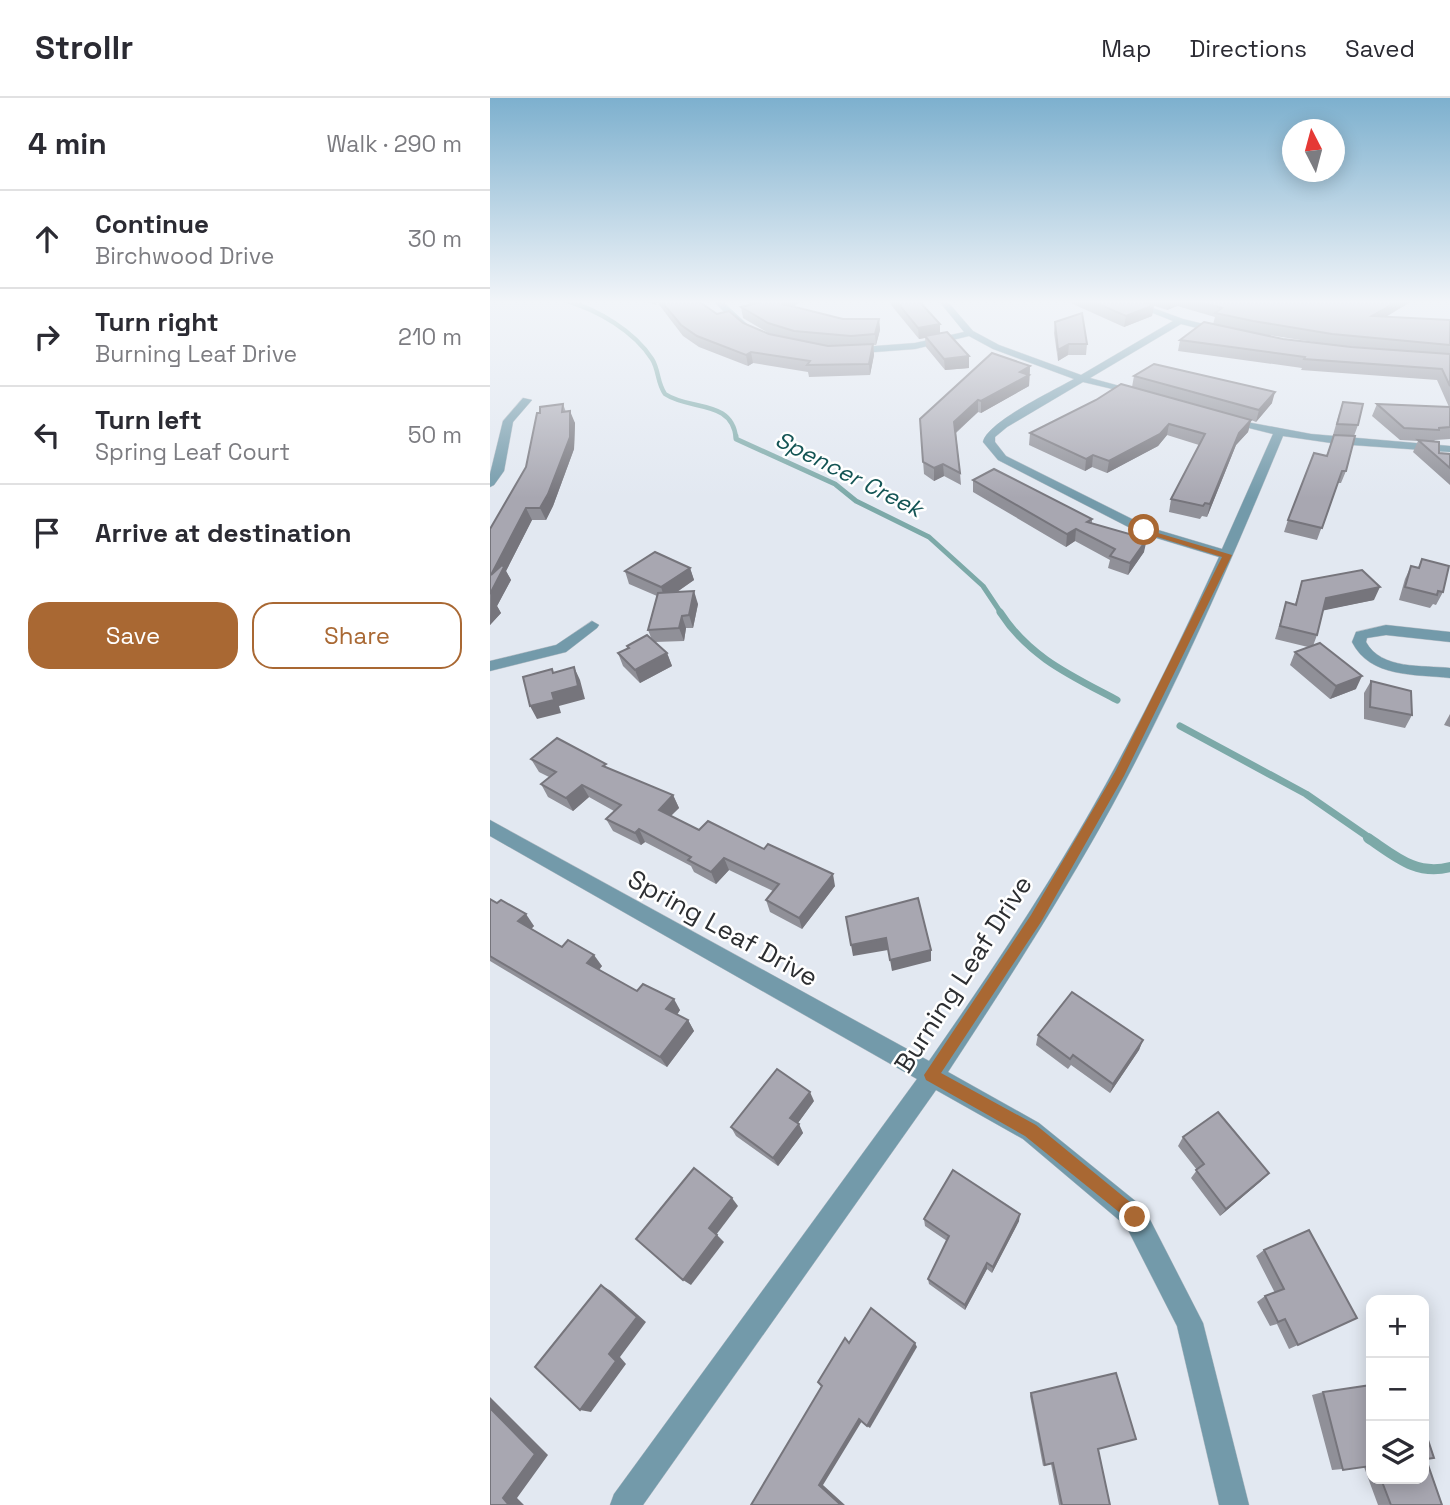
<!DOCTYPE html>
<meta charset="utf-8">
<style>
:root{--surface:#fff;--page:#f2f2f3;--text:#2b2b33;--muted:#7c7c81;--line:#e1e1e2;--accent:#a96833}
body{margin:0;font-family:"Space Grotesk",sans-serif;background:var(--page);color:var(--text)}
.controls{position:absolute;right:21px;bottom:21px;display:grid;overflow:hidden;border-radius:14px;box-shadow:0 4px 18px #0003}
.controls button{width:63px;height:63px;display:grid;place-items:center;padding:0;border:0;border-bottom:2px solid var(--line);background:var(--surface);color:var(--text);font:35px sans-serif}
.compass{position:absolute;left:792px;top:21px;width:63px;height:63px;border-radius:50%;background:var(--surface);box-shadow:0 4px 18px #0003;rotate:354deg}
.stop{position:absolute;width:21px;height:21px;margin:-16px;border:5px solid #a96833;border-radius:50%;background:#fff}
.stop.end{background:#a96833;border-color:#fff;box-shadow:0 2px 7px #0008}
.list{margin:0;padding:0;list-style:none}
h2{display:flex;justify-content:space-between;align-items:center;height:91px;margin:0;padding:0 28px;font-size:30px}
h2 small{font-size:23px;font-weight:400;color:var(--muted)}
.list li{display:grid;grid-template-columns:46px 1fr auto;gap:21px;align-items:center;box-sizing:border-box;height:98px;padding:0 28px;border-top:2px solid var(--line)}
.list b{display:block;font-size:26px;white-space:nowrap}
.list p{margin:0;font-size:23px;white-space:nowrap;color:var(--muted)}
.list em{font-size:23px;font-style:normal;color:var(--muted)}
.actions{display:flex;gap:14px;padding:21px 28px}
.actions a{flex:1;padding:16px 0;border:2px solid var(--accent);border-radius:21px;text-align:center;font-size:24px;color:var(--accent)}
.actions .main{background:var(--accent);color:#fff}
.icon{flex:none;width:38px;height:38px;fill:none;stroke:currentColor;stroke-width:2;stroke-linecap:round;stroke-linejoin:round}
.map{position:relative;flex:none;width:960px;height:1407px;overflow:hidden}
header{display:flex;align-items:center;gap:42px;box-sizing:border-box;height:98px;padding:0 35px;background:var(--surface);border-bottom:2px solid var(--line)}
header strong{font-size:33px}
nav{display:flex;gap:38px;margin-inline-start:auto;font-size:24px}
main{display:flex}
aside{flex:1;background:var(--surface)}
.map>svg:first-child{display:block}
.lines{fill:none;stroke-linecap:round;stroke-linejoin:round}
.stream-far3{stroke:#7ca9a8;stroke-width:4.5}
.stream-far2{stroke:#7ca9a8;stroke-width:5}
.stream-far1{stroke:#7ca9a8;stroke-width:7}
.stream{stroke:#7ca9a8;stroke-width:10}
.street-casing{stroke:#bec3cb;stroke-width:1}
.street{fill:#739aaa;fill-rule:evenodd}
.wall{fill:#909098;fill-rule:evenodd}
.shaded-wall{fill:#76757c}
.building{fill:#a8a7b1;stroke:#76757c;stroke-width:2}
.route{fill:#a96833}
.labels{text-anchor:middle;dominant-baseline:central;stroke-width:5;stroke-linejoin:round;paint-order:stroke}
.far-water-label{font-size:23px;font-style:italic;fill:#135454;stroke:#fff}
.street-label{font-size:26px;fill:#2c2e31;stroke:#fff}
</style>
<header>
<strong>Strollr</strong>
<nav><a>Map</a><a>Directions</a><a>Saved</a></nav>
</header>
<main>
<aside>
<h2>4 min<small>Walk · 290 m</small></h2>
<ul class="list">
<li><svg class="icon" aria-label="ahead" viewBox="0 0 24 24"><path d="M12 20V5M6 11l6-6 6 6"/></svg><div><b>Continue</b><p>Birchwood Drive</p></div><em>30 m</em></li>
<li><svg class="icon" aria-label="right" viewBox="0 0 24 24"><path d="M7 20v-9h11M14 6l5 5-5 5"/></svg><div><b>Turn right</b><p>Burning Leaf Drive</p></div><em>210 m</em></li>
<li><svg class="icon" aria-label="left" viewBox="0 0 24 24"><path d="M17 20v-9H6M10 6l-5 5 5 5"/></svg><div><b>Turn left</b><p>Spring Leaf Court</p></div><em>50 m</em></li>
<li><svg class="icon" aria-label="arrive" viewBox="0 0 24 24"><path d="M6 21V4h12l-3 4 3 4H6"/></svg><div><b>Arrive at destination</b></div></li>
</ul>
<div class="actions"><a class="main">Save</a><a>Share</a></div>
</aside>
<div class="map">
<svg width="960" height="1407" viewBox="0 0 960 1407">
<rect width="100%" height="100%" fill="#e2e8f1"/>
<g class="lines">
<path class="stream-far3" d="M 77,203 C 108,212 144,233 162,261 C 169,272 167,285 175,296 C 200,313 242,301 246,340"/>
<polyline class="stream-far2" points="246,338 246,341 345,386 366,403 439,439 493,488 511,515"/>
<g class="stream-far1">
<path d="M 510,514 C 539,559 580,577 627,602"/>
<polyline points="690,628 816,696 881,741"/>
</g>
<path class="stream" d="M 878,740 C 905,758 926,778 960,769"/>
<g class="street-casing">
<g id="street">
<polygon points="223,203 232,203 258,227 258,231 252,231"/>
<path d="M 449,203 L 457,203 L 483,233 L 509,247 L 591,277 L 683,223 L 633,203 L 644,203 L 693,221 L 734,231 L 731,236 L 691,226 L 600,280 L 652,294 L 652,298 L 593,284 L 517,329 L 505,339 L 505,344 L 516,358 L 658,429 L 732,451 L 783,336 L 735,324 L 735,320 L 821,336 L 960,348 L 960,354 L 848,346 L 793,338 C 741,464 687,588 622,708 C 572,799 515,887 458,974 L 549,1025 L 654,1110 L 713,1225 L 759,1407 L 729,1407 L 687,1228 L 636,1128 L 533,1041 L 446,992 L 153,1407 L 120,1407 L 124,1396 L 427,981 L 0,738 L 0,722 L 439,963 C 485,897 531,829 573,760 C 632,663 682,562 729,459 L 650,435 L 508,362 L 493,344 C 497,324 565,292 584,281 L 503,251 L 479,238 L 425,251 L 359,256 L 354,253 L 359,250 L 425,245 L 474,234 Z"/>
<polygon points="33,300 42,302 23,324 14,373 4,387 0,389 0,376 13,323"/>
<polygon points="102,523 109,527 107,530 76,554 0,573 0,563 66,547"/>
<path d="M 896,527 L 960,534 L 960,544 L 896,537 L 877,540 L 876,544 C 891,572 933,567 960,570 L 960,580 C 925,576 880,580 862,544 L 866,534 Z"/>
</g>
</g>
<use href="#street" class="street"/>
</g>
<g class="wall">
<polygon points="155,203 208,203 227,216 280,236 253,220 251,209 261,207 257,203 310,203 303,209 353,221 389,221 390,232 386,247 383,247 384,257 380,277 319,279 318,274 263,265 258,268 209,249 193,238 167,204 166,207"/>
<polygon points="401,203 429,203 450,226 450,235 479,270 455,272 436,249 435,240 429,241 401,207"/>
<path d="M 576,203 L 922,203 L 895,219 L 960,222 L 960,341 L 945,342 L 944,343 L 949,355 L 960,356 L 960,387 L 923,354 L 928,343 L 910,342 L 882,318 L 887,306 L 959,309 L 947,282 L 811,272 L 812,270 L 688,253 L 690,242 L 723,226 L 725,219 L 687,208 L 677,212 L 662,207 L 664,207 L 662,218 L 634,229 ZM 771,236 L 830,245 L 793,241 Z"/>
<polygon points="565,224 597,246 596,257 578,257 568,263 564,235"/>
<polygon points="540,268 539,288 491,315 488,314 466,335 470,375 471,387 454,378 444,383 434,376 430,321"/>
<polygon points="644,278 782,305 766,324 761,322 758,334 746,347 717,419 712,418 710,421 679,414 681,401 709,347 677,337 668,348 617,375 602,369 595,373 539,347 540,335 642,289"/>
<polygon points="73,306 76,314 85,325 84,351 63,408 56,422 42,422 16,473 21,482 7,508 11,515 0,527 0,431 36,369 50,315"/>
<polygon points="849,316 868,327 864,338 856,373 851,385 848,385 827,442 794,434 798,422 837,358"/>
<polygon points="483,382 602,421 602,425 654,454 638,477 618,470 620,462 585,443 576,449 483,394"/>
<polygon points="932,461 953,494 946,507 943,506 940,510 909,502 915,481 921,468 928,470"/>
<polygon points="200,470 204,482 187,494 208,506 203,530 196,530 194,543 165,544 177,555 182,568 150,585 133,568 128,555 138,550 137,548 162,542 158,532 167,498 139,486 135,473"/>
<polygon points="812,483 884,502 833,512 827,537 823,548 866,591 840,601 800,567 805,554 818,549 785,541 796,504 805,506"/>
<polygon points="881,583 922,617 915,630 874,621 874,595"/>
<polygon points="960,616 960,629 954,627"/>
<polygon points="41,661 119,671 183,697 189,710 181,718 209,732 345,788 312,831 280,814 276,802 283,793 239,772 226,786 204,774 201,768 155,744 151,747 123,733 116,721 124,713 99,699 83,713 58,699 51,686 59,679 49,674"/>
<polygon points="0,801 44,828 41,831 72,849 112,868 109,872 147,893 190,912 187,917 198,922 204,933 177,969 0,863"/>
<polygon points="548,937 653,942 649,952 620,995 581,967 578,971 546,947"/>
<polygon points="324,1003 308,1025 313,1035 288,1068 246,1038 241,1029"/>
<polygon points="693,1039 771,1083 730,1118 701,1080 707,1072 688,1048"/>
<polygon points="434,1121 529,1123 502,1175 497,1171 475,1212 439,1186 438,1181 457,1143 435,1128"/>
<polygon points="774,1152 867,1220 799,1251 787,1226 780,1228 767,1204 775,1198 785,1195 766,1158"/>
<polygon points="881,1287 881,1381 934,1381 936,1361 952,1407 888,1407 874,1369 842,1372 822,1297 833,1294"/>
<polygon points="541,1295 608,1351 620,1407 569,1407 561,1366 553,1368 540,1298"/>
</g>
<g class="shaded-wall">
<polygon points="297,203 310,203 295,217 293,206"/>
<polygon points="679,203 688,203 687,208 677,212"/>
<polygon points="908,203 922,203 879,229 882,218"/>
<polygon points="664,207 662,218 634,229 636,218"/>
<polygon points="389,221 390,232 386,247 385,236"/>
<polygon points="450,226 450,237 429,241 428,230"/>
<polygon points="383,246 384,257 380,277 379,266"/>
<polygon points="579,246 578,257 568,263 568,252"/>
<polygon points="261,254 263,265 258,268 256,257"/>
<polygon points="479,258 479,270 455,272 454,261"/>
<polygon points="540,268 539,288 491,315 491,303 530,274"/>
<polygon points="785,294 782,305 766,324 769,312"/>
<polygon points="488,302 488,314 464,336 464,324"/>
<polygon points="80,313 85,325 84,351 63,408 56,422 50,410"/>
<polygon points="761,322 758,334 746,347 717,419 720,406 749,335"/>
<polygon points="679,326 677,337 668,348 617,375 619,363"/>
<polygon points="603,357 602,369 595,373 596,361"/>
<polygon points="453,366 454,378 444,383 444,370"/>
<polygon points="36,410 42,422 16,473 21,482 7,508 11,515 0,527 1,477"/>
<polygon points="586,431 585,443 576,449 577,436"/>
<polygon points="657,441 654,454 638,477 640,465"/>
<polygon points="200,470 204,482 175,502 171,489"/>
<polygon points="890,489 884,502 831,513 836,500"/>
<polygon points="204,493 208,506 203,530 199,517"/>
<polygon points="192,518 196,530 194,543 189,530"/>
<polygon points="177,555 182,568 150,585 145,572"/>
<polygon points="84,569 90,582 95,601 69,608 71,615 47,621 40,608 62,595"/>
<polygon points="872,578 866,591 840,601 846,588"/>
<polygon points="92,687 99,699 83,713 76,700"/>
<polygon points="183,697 189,710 174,724 169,712"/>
<polygon points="149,731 155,744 151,747 145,735"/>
<polygon points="234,760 239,772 226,786 221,774"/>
<polygon points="343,776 345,788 312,831 309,820"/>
<polygon points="36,816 44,828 37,835 28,823"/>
<polygon points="396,840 398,852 363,858 361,847"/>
<polygon points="441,852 441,863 402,873 400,862"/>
<polygon points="104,857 112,868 105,876 97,865"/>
<polygon points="184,901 190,912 183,922 176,911"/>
<polygon points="198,922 204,933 177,969 170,959"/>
<polygon points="653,942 649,952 620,995 623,986"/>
<polygon points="320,994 324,1003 305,1029 300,1020"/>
<polygon points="309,1026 313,1035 288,1068 283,1060"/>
<polygon points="779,1075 771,1083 730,1118 736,1111"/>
<polygon points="242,1100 248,1108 226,1137 219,1130"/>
<polygon points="530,1116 529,1123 502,1175 503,1169"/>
<polygon points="227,1137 234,1144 201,1187 193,1182"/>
<polygon points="497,1165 497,1171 475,1212 475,1207"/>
<polygon points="111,1187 121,1193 156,1224 130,1259 136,1266 101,1314 90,1312 119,1256"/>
<polygon points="425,1245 427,1249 380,1330 377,1328"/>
<polygon points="0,1299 58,1357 27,1400 34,1407 19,1407 13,1400 0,1310"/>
<polygon points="369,1321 372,1323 333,1387 355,1407 351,1407 329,1387"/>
</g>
<g class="building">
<polygon points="171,203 208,203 227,216 239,213 253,225 279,236 338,248 383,246 379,266 317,267 320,263 261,254 256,257 207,238 191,227"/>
<polygon points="265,203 297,203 293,206 353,221 389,221 385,236 361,238 304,233 278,225 251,209 267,205"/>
<polygon points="406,203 429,203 450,226 428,230"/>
<polygon points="601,203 653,203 664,207 636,218"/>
<polygon points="706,203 908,203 882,218 960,222 960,247 842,236 763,223 725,215 732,210"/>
<polygon points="592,215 597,246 579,246 568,252 565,224"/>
<polygon points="714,224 793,241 861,249 960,256 960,288 952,271 814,261 815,259 690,242"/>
<polygon points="457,234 479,258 454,261 435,238"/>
<polygon points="502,255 540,268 530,274 539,277 491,303 488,302 464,324 470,375 453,366 444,370 433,364 430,321"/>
<polygon points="664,266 785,294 769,312 644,278"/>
<polygon points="631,286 761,322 749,335 720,406 715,405 713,408 681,401 715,336 679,326 670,336 619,363 603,357 596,361 540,335 606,302"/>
<polygon points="853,304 873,306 868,327 847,326"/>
<polygon points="73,306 72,314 80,313 80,339 58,396 50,410 36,410 1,477 12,467 14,469 0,496 0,431 36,369 47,315 50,315 50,309"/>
<polygon points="887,306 960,309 960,329 949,330 949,332 914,330"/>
<polygon points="844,337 865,338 856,373 852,373 832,430 798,422 824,355 837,358"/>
<polygon points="928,342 949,344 949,355 960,356 960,370"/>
<polygon points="504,371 602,421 597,424 657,441 640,465 620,458 625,451 586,431 577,436 483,382"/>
<polygon points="165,454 200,470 171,489 135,473"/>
<polygon points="932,461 959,468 953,494 948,493 947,497 915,489 921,468 929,470"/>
<polygon points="872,472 890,489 836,500 827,537 790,528 796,504 806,507 812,483"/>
<polygon points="204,493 199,517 192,518 189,530 158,532 168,495"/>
<polygon points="157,537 177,555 145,572 128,555 139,550 137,548"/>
<polygon points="830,545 872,578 846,588 805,554"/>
<polygon points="84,569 88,588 62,595 64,602 40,608 33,579 62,571 63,575"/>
<polygon points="881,583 921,593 922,617 880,609"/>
<polygon points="67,640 116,666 113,668 183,697 169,712 209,732 218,723 274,751 278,746 343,776 309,820 276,802 289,786 234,760 221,774 198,762 201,759 149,731 145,735 116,721 131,707 92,687 76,700 51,686 66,674 41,661"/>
<polygon points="428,800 441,852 400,862 396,840 361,847 356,819"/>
<polygon points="0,801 7,805 11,802 36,816 28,823 72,849 78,842 104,857 97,865 147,893 153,886 184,901 176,911 198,922 170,959 0,858"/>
<polygon points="582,894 653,942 623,986 583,957 580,961 548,937"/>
<polygon points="287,971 320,994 300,1020 309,1026 283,1060 241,1029"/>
<polygon points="728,1014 779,1075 736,1111 706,1072 714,1066 693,1039"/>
<polygon points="204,1070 242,1100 219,1130 227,1137 193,1182 146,1141"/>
<polygon points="463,1072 530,1116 503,1169 497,1165 475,1207 438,1181 459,1138 434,1121"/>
<polygon points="819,1132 867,1220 808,1247 795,1221 788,1224 775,1198 794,1191 774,1152"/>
<polygon points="111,1187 147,1219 119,1256 126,1263 90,1312 45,1269"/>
<polygon points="381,1210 425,1245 377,1328 369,1321 329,1387 351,1407 261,1407 332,1288 328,1284 355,1240 359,1245"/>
<polygon points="626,1275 646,1341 608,1351 620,1407 572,1407 563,1365 555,1367 541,1295"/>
<polygon points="881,1287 881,1368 853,1372 833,1294"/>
<polygon points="0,1310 45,1356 13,1400 19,1407 0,1407"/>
<polygon points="934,1330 944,1360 936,1361 952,1407 901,1407 891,1381 934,1381"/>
</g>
<linearGradient id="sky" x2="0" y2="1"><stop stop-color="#7db0ce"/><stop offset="0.51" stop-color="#f2f5f9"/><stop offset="1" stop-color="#f2f5f9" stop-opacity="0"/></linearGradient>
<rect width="960" height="400" fill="url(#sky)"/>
<polygon class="route" points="651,430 742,457 634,678 551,824 451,975 546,1027 651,1113 651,1125 645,1127 535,1038 436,982 434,977 541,817 625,674 732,459 651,434"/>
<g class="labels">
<g class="far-water-label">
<text transform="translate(359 376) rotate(27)">Spencer Creek</text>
</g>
<g class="street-label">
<text transform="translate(233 830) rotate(29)">Spring Leaf Drive</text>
<text transform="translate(473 876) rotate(-57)">Burning Leaf Drive</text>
</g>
</g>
</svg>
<div class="controls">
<button>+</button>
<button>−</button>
<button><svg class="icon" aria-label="layers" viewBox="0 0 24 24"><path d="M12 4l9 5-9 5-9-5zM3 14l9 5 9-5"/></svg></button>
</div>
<svg class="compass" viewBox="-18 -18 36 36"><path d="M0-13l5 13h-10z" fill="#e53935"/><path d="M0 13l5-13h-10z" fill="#7c7c81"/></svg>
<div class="stop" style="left:654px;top:432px"></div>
<div class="stop end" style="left:645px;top:1119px"></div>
</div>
</main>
